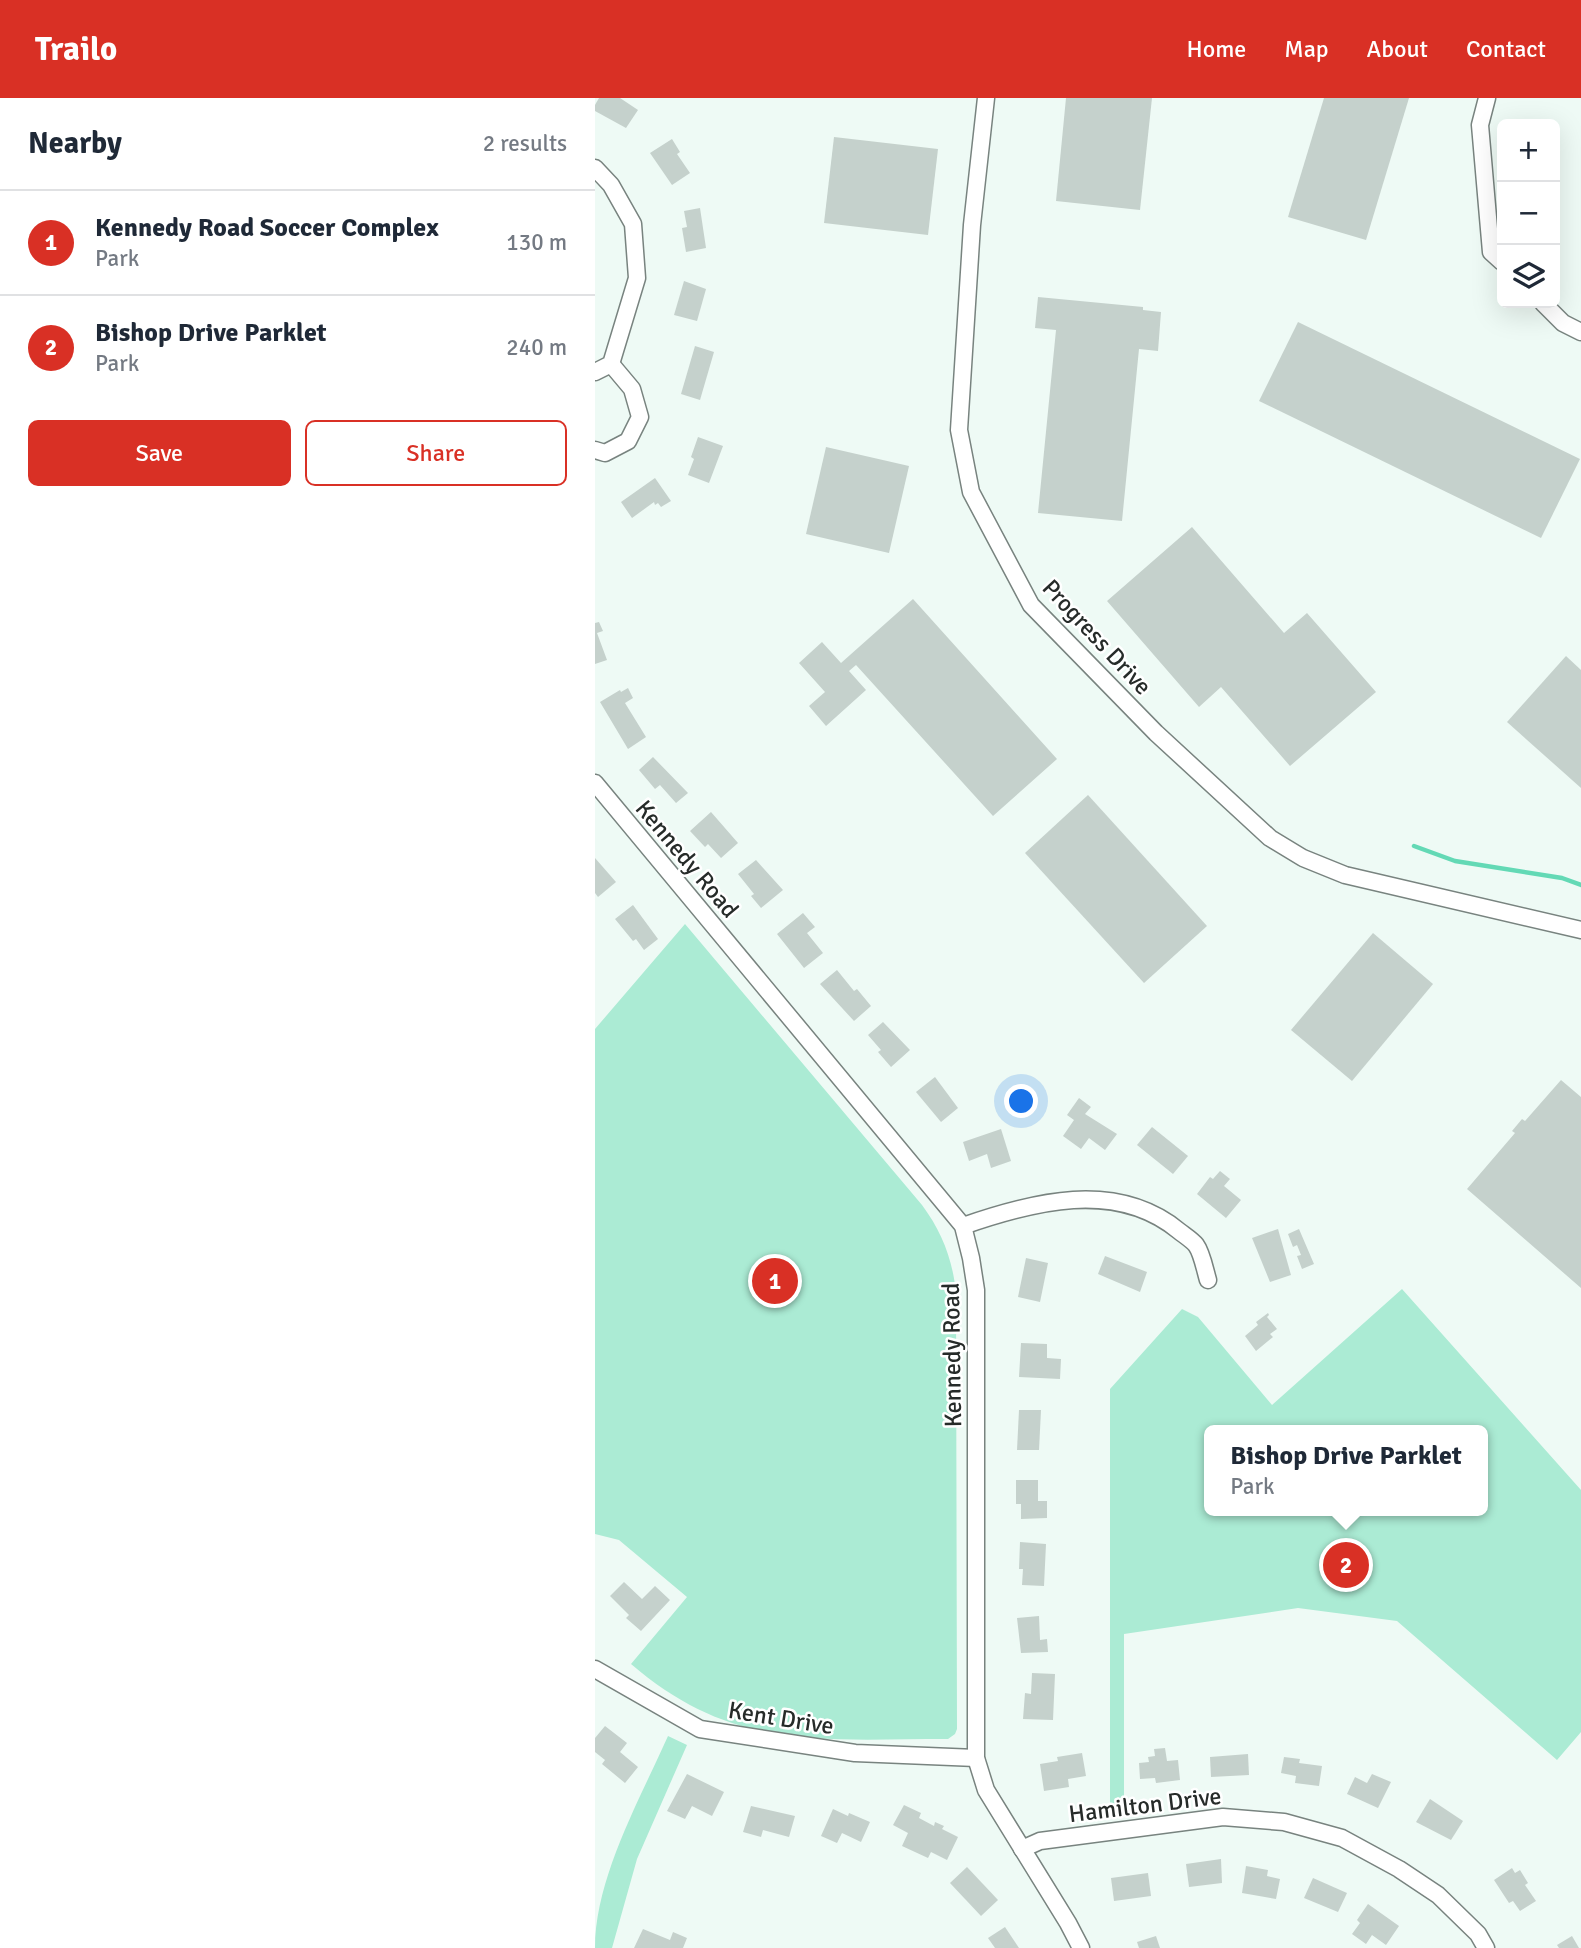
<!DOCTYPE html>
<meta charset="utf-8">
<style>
:root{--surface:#fff;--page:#f2f2f3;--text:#1f2937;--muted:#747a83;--line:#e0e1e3;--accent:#d93025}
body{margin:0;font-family:Signika,sans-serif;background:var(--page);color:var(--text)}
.controls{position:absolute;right:21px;top:21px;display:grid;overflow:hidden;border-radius:10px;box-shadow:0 7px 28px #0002}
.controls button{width:63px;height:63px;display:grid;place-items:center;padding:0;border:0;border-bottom:2px solid var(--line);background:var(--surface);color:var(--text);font:35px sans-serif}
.you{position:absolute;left:427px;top:1004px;width:24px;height:24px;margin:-18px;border:5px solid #fff;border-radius:50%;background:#1a73e8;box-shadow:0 0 0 10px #1a73e833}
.badge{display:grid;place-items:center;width:46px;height:46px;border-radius:50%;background:var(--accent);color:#fff;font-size:23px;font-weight:700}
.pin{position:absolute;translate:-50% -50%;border:4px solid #fff;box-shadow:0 2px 7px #0006}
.popup{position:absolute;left:609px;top:1327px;width:284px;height:91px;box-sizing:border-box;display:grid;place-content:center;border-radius:10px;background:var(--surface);filter:drop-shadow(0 2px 5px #0005);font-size:23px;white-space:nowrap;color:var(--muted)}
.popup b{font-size:26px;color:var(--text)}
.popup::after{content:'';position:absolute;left:50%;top:100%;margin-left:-14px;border:14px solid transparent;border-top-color:var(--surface)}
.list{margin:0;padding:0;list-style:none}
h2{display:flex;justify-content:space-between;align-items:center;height:91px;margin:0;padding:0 28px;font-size:30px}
h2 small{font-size:23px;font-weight:400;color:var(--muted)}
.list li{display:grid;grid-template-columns:46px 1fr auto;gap:21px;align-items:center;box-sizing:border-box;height:105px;padding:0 28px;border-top:2px solid var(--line)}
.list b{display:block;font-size:26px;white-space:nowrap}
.list p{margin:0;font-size:23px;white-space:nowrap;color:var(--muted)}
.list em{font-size:23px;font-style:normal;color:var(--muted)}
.actions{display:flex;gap:14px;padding:21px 28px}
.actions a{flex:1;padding:16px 0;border:2px solid var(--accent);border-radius:10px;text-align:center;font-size:24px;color:var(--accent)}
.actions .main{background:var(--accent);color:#fff}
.icon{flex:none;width:38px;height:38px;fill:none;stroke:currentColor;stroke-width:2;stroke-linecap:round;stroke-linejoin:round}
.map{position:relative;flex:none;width:986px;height:1850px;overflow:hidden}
header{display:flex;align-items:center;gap:42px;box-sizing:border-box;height:98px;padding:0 35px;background:var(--accent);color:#fff}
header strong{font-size:33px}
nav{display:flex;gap:38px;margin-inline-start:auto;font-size:24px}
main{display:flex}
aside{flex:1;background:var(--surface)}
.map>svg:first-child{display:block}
.green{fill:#abebd4;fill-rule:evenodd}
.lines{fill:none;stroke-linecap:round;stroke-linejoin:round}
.stream{stroke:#63d9b5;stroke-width:4.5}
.building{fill:#c5d1cc}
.street-casing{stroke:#78837f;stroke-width:19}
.street{stroke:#fff;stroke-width:16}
.labels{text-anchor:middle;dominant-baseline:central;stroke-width:5;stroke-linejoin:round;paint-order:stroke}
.street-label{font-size:24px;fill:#262b29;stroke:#fff}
</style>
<header>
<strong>Trailo</strong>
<nav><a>Home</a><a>Map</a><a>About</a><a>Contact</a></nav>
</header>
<main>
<aside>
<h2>Nearby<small>2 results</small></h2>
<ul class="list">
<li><span class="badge">1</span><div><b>Kennedy Road Soccer Complex</b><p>Park</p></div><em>130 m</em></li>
<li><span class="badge">2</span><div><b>Bishop Drive Parklet</b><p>Park</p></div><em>240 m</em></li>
</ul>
<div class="actions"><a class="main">Save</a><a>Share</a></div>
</aside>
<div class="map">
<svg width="986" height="1850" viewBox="0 0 986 1850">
<rect width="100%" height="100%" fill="#eefaf5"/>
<g class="green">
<path d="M 90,826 L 327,1107 C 347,1134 358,1162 361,1196 L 362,1631 L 360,1636 L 353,1641 C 228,1641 138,1654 36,1566 L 92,1499 L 24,1442 L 0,1436 L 0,931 Z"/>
<path d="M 807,1191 L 986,1392 L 986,1634 L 962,1662 L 802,1523 L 703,1510 L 529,1536 L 529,1713 L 515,1715 L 515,1291 L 587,1211 L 603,1219 L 677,1307 ZM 614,1332 L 888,1332 L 888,1413 L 614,1413 Z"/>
<path d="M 73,1638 L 92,1647 L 42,1761 L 17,1850 L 0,1850 C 0,1780 45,1701 73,1638 Z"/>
</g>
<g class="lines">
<polyline class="stream" points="819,748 860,763 967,780 986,787"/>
</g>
<g class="building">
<polygon points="4,0 25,0 43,12 31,30 0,13 0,7"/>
<polygon points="471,0 557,0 545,112 461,103"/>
<polygon points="729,0 814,0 771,142 693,119"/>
<polygon points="239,39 343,51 333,137 229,125"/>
<polygon points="77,41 85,54 82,56 95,75 77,87 55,55"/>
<polygon points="105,110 111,150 91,154 87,130 92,129 89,113"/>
<polygon points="89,183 111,191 102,223 79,217"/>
<polygon points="443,199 548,209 548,212 566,214 563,253 544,251 527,423 443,415 461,232 440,230"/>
<polygon points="703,224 985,361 946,440 664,303"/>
<polygon points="100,248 119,254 105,302 86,296"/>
<polygon points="103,339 128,348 114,385 93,377 99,361 96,359"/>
<polygon points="231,349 314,368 294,455 211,436"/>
<polygon points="60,380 76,403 66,409 63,405 60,407 59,404 37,420 26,404"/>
<polygon points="597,429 689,535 712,515 781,594 695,668 626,589 604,609 512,503"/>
<polygon points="318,501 462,661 398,718 261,567 254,573 271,592 231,628 214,608 230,594 204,565 227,544 246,565"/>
<polygon points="4,524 8,533 2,535 12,562 0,566 0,525"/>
<polygon points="971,558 986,572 986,690 912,624"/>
<polygon points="33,590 38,600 30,605 51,639 33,651 5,604 25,592 26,594"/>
<polygon points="58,659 93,695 81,705 65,687 60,691 44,672"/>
<polygon points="493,697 612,828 549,885 430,755"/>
<polygon points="116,714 143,745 126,760 113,746 110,749 95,733"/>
<polygon points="0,760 21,784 3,799 0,795"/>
<polygon points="161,762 188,792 166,810 156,798 159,796 143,776"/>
<polygon points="38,807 63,841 49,852 41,841 38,843 20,821"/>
<polygon points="208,815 220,829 212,835 228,855 209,870 182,836"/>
<polygon points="778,835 838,886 757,983 696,932"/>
<polygon points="242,872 259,893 262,891 276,908 259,923 225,886"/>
<polygon points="288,924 315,952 296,969 283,954 286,952 273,937"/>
<polygon points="340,979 363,1010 346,1024 321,994"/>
<polygon points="966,982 986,999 986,1190 872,1091 920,1035 917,1033 927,1021 930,1023"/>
<polygon points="484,1000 496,1009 490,1016 522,1036 510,1052 494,1040 486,1051 468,1038 479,1022 472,1017"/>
<polygon points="557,1029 593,1058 578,1076 542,1047"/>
<polygon points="406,1031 416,1063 396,1070 392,1056 374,1063 368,1044"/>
<polygon points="625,1073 635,1081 629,1088 646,1102 631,1120 602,1096 615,1079 618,1081"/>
<polygon points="683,1131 696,1177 675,1184 657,1140"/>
<polygon points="704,1131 719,1166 707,1171 702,1158 706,1157 702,1147 698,1149 693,1136"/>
<polygon points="510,1158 552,1174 545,1194 503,1176"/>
<polygon points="431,1160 453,1165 445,1204 423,1199"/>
<polygon points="673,1215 674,1217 672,1219 682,1231 675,1236 678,1239 661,1253 650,1238 663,1227 661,1224"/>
<polygon points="426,1245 452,1246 452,1260 466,1261 465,1281 424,1279"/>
<polygon points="424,1312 446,1312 444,1352 422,1352"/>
<polygon points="421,1382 443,1382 443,1403 452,1403 452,1420 426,1421 426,1406 421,1406"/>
<polygon points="425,1444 451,1446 449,1488 427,1487 428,1471 424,1471"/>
<polygon points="29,1484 47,1501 60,1488 75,1502 46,1533 31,1520 34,1517 15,1498"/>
<polygon points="444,1518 445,1542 452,1541 453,1554 426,1555 422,1520"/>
<polygon points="437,1575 460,1576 458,1622 428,1621 430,1595 436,1596"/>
<polygon points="10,1628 32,1645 25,1654 43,1669 30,1685 7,1666 10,1662 0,1654 0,1640"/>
<polygon points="570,1650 572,1663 583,1662 585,1682 561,1685 560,1680 545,1681 544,1665 554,1664 553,1659 560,1658 559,1651"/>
<polygon points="487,1655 491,1678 473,1681 474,1689 449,1693 445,1666 463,1663 462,1659"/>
<polygon points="653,1656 654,1677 616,1679 615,1659"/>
<polygon points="689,1659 705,1661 704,1665 727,1668 724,1688 700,1685 701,1678 686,1675"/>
<polygon points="92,1676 129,1694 117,1718 97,1708 90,1721 72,1713"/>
<polygon points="777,1676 796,1684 783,1710 752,1696 760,1679 772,1685"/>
<polygon points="835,1701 868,1723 856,1742 821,1724"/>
<polygon points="309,1707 326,1715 324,1720 339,1728 340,1724 349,1728 347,1731 363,1739 352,1762 336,1754 333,1760 307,1748 313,1735 298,1727"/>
<polygon points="156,1708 200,1718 194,1739 168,1732 166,1739 148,1734"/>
<polygon points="238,1711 253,1718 254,1715 275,1724 266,1744 247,1735 242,1745 226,1738"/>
<polygon points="626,1761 627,1785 594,1789 591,1766"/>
<polygon points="651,1768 673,1772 672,1778 685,1781 681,1801 647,1795"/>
<polygon points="372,1769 403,1802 386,1818 355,1785"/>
<polygon points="917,1770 920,1775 925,1772 933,1785 930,1787 941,1803 925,1813 918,1803 914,1805 899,1782"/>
<polygon points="553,1775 556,1798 519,1803 516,1780"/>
<polygon points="718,1780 752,1795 743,1814 709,1800"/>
<polygon points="773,1806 804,1828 791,1847 777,1837 771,1846 757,1836 765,1825 762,1822"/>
<polygon points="410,1829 424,1850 400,1850 393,1840"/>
<polygon points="48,1831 75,1842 78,1834 92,1840 88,1850 39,1850"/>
<polygon points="561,1838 565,1850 544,1850 542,1844"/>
<polygon points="977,1838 984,1850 964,1850 962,1847"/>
</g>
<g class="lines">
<g class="street-casing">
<g id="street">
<polyline points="391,0 377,127 364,332 376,394 436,507 561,635 675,740 708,760 750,777 986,832"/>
<polyline points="892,0 885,27 896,154 907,164"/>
<polyline points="0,70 16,87 38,126 42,180 16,266 0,274"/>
<polyline points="948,205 968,225 986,234"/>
<polyline points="0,352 10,355 33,343 45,319 37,291 16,266"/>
<polyline points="0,685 368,1128 376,1160 381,1192 381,1660 391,1692 473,1825 486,1850"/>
<path d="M 368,1128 C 437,1104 521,1081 584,1133 C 589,1137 597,1142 601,1147 C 607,1155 610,1172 613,1182"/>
<polyline points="0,1571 105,1631 260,1655 381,1660"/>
<polyline points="427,1751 445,1743 628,1719 689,1724 747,1740 804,1771 843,1797 883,1836 891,1850"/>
</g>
</g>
<use href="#street" class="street"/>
</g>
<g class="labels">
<g class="street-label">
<text transform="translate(502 539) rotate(47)">Progress Drive</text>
<text transform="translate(92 761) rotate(50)">Kennedy Road</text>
<text transform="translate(357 1257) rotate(-91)">Kennedy Road</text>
<text transform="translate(186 1620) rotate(9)">Kent Drive</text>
<text transform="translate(550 1707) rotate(-7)">Hamilton Drive</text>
</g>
</g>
</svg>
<div class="controls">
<button>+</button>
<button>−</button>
<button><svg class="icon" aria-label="layers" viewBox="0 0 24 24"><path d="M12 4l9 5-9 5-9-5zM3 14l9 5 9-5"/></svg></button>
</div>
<div class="you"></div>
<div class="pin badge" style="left:180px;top:1183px">1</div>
<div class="pin badge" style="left:751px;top:1467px">2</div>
<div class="popup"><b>Bishop Drive Parklet</b>Park</div>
</div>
</main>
